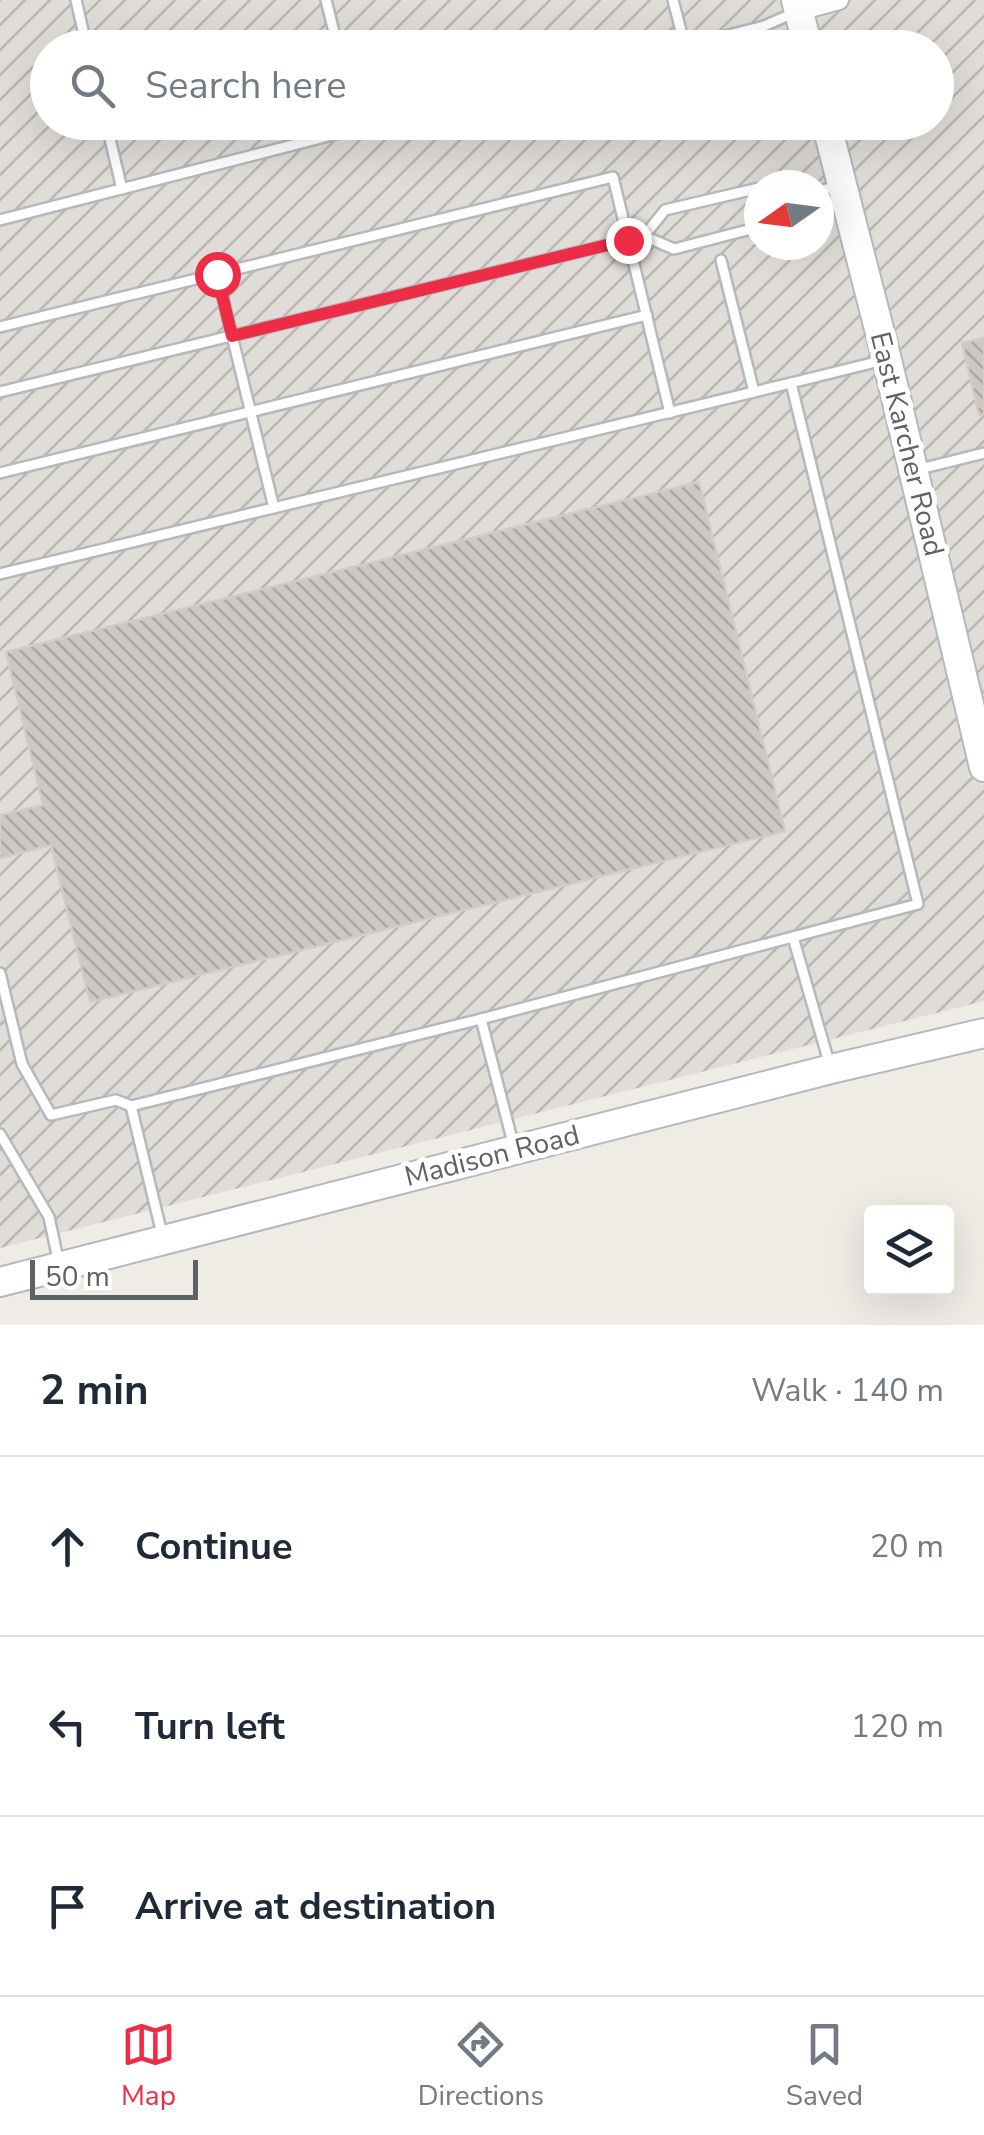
<!DOCTYPE html>
<meta charset="utf-8">
<style>
:root{--surface:#fff;--page:#f6f6f7;--text:#1f2937;--muted:#747a83;--line:#e0e1e3;--accent:#ed2c46}
body{margin:0;font-family:"Nunito Sans",sans-serif;background:var(--page);color:var(--text)}
.controls{position:absolute;right:30px;bottom:30px;display:grid;overflow:hidden;border-radius:10px;box-shadow:0 10px 40px #0002}
.controls button{width:90px;height:90px;display:grid;place-items:center;padding:0;border:0;border-bottom:2px solid var(--line);background:var(--surface);color:var(--text);font:50px sans-serif}
.compass{position:absolute;left:744px;top:170px;width:90px;height:90px;border-radius:50%;background:var(--surface);box-shadow:0 10px 40px #0002;rotate:256deg}
.scale{position:absolute;left:30px;bottom:25px;width:168px;box-sizing:border-box;padding-left:10px;border:5px solid #5c6265;border-top:0;font-size:28px;line-height:35px;white-space:nowrap;color:#5c6265;-webkit-text-stroke:8px #fff;paint-order:stroke}
.stop{position:absolute;width:30px;height:30px;margin:-22px;border:8px solid #ed2c46;border-radius:50%;background:#fff}
.stop.end{background:#ed2c46;border-color:#fff;box-shadow:0 2px 10px #0008}
.list{margin:0;padding:0;list-style:none}
h2{display:flex;justify-content:space-between;align-items:center;height:130px;margin:0;padding:0 40px;font-size:42px}
h2 small{font-size:32px;font-weight:400;color:var(--muted)}
.list li{display:grid;grid-template-columns:65px 1fr auto;gap:30px;align-items:center;box-sizing:border-box;height:180px;padding:0 40px;border-top:2px solid var(--line)}
.list b{display:block;font-size:38px;white-space:nowrap}
.list em{font-size:32px;font-style:normal;color:var(--muted)}
.icon{flex:none;width:55px;height:55px;fill:none;stroke:currentColor;stroke-width:2;stroke-linecap:round;stroke-linejoin:round}
.map{position:relative;flex:none;width:984px;height:1325px;overflow:hidden}
.search{position:absolute;background:var(--surface);box-shadow:0 10px 40px #0002;left:30px;right:30px;top:30px;height:110px;display:flex;align-items:center;gap:25px;box-sizing:border-box;padding:0 35px;border-radius:55px;color:var(--muted);font-size:38px}
.sheet{height:670px;background:var(--surface)}
nav{display:flex;justify-content:space-around;align-items:center;box-sizing:border-box;height:140px;border-top:2px solid var(--line);background:var(--surface);font-size:28px;color:var(--muted)}
nav a{display:grid;justify-items:center;gap:5px}
nav .on{color:var(--accent)}
.map>svg:first-child{display:block}
.industrial{fill:url(#industrial-furrows);fill-rule:evenodd}
.building{fill:url(#building-back-hatch);stroke:#d4cbc3;stroke-width:2.5}
.lines{fill:none;stroke-linecap:round;stroke-linejoin:round}
.lane-casing{stroke:#b5b9bc;stroke-width:14}
.street-casing{stroke:#b5b9bc;stroke-width:22}
.secondary-casing{stroke:#b3b9bc;stroke-width:32}
.lane{stroke:#fff;stroke-width:9}
.street{stroke:#fff;stroke-width:18}
.secondary{stroke:#fff;stroke-width:28}
.route{stroke:#ed2c46;stroke-width:12}
.labels{text-anchor:middle;dominant-baseline:central;stroke-width:10;stroke-linejoin:round;paint-order:stroke}
.street-label{font-size:28px;fill:#5c6265;stroke:#fff}
</style>
<div class="map">
<svg width="984" height="1325" viewBox="0 0 984 1325">
<defs>
<pattern id="industrial-furrows" width="10" height="10" patternUnits="userSpaceOnUse" patternTransform="scale(2.5)"><rect width="10" height="10" fill="#e0ddd9"/><path d="M-1 1l2-2M0 10L10 0M9 11l2-2" fill="none" stroke="#b9b7b4"/></pattern>
<pattern id="building-back-hatch" width="6" height="6" patternUnits="userSpaceOnUse" patternTransform="scale(2.5)"><rect width="6" height="6" fill="#ccc8c4"/><path d="M-1 5l2 2M0 0l6 6M5-1l2 2" fill="none" stroke="#a9a6a3"/></pattern>
</defs>
<rect width="100%" height="100%" fill="#efebe5"/>
<path class="industrial" d="M 0,0 L 984,0 L 984,1001 L 0,1248 ZM 48,48 L 936,48 L 936,122 L 48,122 ZM 759,185 L 819,185 L 819,245 L 759,245 Z"/>
<g class="building">
<polygon points="984,338 984,414 979,415 962,343"/>
<polygon points="699,482 785,831 90,1002 51,845 0,858 0,815 43,805 6,652"/>
</g>
<g class="lines">
<g class="lane-casing">
<g id="lane">
<polyline points="76,0 87,48"/>
<polyline points="326,0 338,48"/>
<polyline points="673,0 685,46"/>
<polyline points="678,48 764,26 796,12"/>
<polyline points="106,122 122,189"/>
<polyline points="772,185 785,185"/>
<polyline points="819,191 841,185"/>
<polyline points="0,220 383,122"/>
<polyline points="644,236 674,249 759,227"/>
<polyline points="721,260 754,392"/>
<polyline points="217,274 274,508"/>
<polyline points="0,327 613,177 670,413"/>
<polyline points="0,392 644,236 665,210 759,188"/>
<polyline points="916,470 984,453"/>
<polyline points="0,473 647,315"/>
<polyline points="0,574 791,383"/>
<polyline points="793,937 830,1066"/>
<polyline points="0,973 22,1064 51,1115 116,1100 131,1106 481,1019 918,904 791,383 884,360"/>
<polyline points="481,1019 514,1147"/>
<polyline points="131,1106 162,1234"/>
<polyline points="0,1134 49,1217 59,1264"/>
</g>
</g>
<g class="street-casing">
<polyline id="street" points="799,11 839,0"/>
</g>
<g class="secondary-casing">
<g id="secondary">
<polyline points="796,0 808,48"/>
<polyline points="826,122 887,360 984,767"/>
<polyline points="0,1282 831,1069 984,1033"/>
</g>
</g>
<use href="#lane" class="lane"/>
<use href="#street" class="street"/>
<use href="#secondary" class="secondary"/>
</g>
<g class="lines">
<polyline class="route" points="217,274 232,336 628,240"/>
</g>
<g class="labels">
<g class="street-label">
<text transform="translate(907 444) rotate(76)">East Karcher Road</text>
<text transform="translate(492 1156) rotate(-14)">Madison Road</text>
</g>
</g>
</svg>
<div class="controls">
<button><svg class="icon" aria-label="layers" viewBox="0 0 24 24"><path d="M12 4l9 5-9 5-9-5zM3 14l9 5 9-5"/></svg></button>
</div>
<svg class="compass" viewBox="-18 -18 36 36"><path d="M0-13l5 13h-10z" fill="#e53935"/><path d="M0 13l5-13h-10z" fill="#747a83"/></svg>
<div class="scale">50 m</div>
<div class="stop" style="left:217px;top:274px"></div>
<div class="stop end" style="left:628px;top:240px"></div>
<div class="search"><svg class="icon" aria-label="search" viewBox="0 0 24 24"><circle cx="10" cy="10" r="6"/><path d="M15 15l6 6"/></svg>Search here</div>
</div>
<section class="sheet">
<h2>2 min<small>Walk · 140 m</small></h2>
<ul class="list">
<li><svg class="icon" aria-label="ahead" viewBox="0 0 24 24"><path d="M12 20V5M6 11l6-6 6 6"/></svg><div><b>Continue</b></div><em>20 m</em></li>
<li><svg class="icon" aria-label="left" viewBox="0 0 24 24"><path d="M17 20v-9H6M10 6l-5 5 5 5"/></svg><div><b>Turn left</b></div><em>120 m</em></li>
<li><svg class="icon" aria-label="arrive" viewBox="0 0 24 24"><path d="M6 21V4h12l-3 4 3 4H6"/></svg><div><b>Arrive at destination</b></div></li>
</ul>
</section>
<nav>
<a class="on"><svg class="icon" aria-label="map" viewBox="0 0 24 24"><path d="M3 6l6-2 6 2 6-2v14l-6 2-6-2-6 2zM9 4v14M15 6v14"/></svg>Map</a>
<a><svg class="icon" aria-label="directions" viewBox="0 0 24 24"><path d="M12 3l9 9-9 9-9-9zM9 14v-3h6M13 9l2 2-2 2"/></svg>Directions</a>
<a><svg class="icon" aria-label="saved" viewBox="0 0 24 24"><path d="M7 4h10v16l-5-4-5 4z"/></svg>Saved</a>
</nav>
